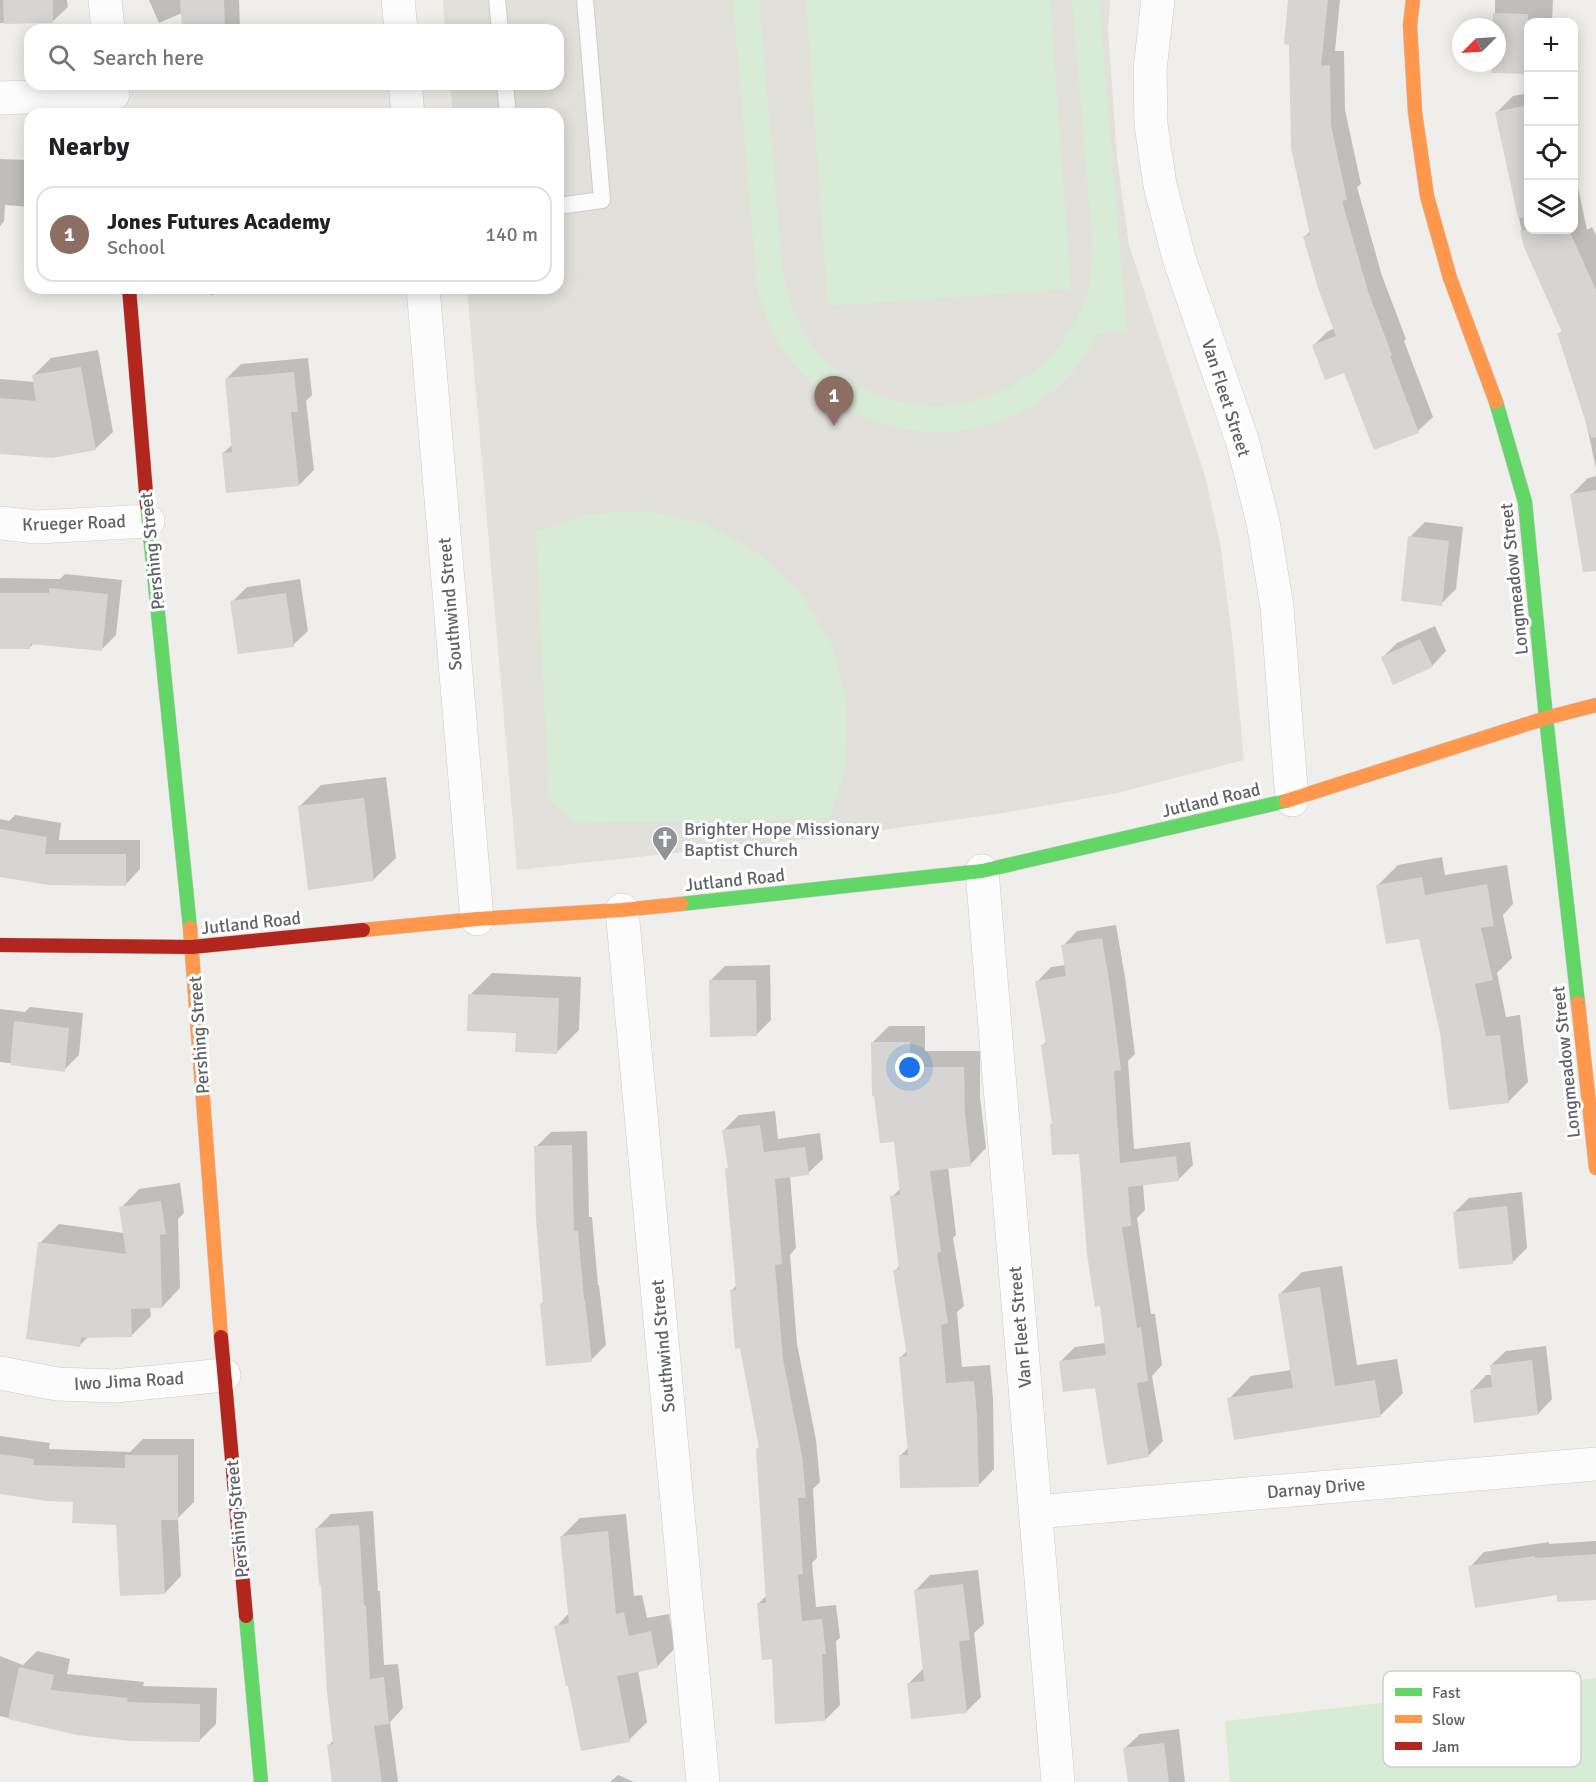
<!DOCTYPE html>
<meta charset="utf-8">
<style>
:root{--surface:#fff;--page:#f6f6f6;--text:#202124;--muted:#757577;--line:#e0e0e0;--accent:#0b8043}
body{margin:0;font-family:Signika,sans-serif;background:var(--page);color:var(--text)}
.controls{position:absolute;right:18px;top:18px;display:grid;overflow:hidden;border-radius:12px;box-shadow:0 3px 15px #0003}
.controls button{width:54px;height:54px;display:grid;place-items:center;padding:0;border:0;border-bottom:2px solid var(--line);background:var(--surface);color:var(--text);font:30px sans-serif}
.compass{position:absolute;left:1452px;top:18px;width:54px;height:54px;border-radius:50%;background:var(--surface);box-shadow:0 3px 15px #0003;rotate:246deg}
.you{position:absolute;left:910px;top:1068px;width:21px;height:21px;margin:-15px;border:4px solid #fff;border-radius:50%;background:#1a73e8;box-shadow:0 0 0 9px #1a73e833}
.badge{display:grid;place-items:center;width:39px;height:39px;border-radius:50%;background:var(--accent);color:#fff;font-size:20px;font-weight:700}
.pin{position:absolute;translate:-50% -50px;filter:drop-shadow(0 2px 3px #0008)}
.pin::after{content:'';position:absolute;top:32px;width:21px;height:18px;background:inherit;clip-path:polygon(0 0,100% 0,50% 100%)}
.list{margin:0;padding:0;list-style:none}
h2{display:flex;justify-content:space-between;align-items:center;height:78px;margin:0;padding:0 24px;font-size:26px}
h2 small{font-size:20px;font-weight:400;color:var(--muted)}
.list li{display:grid;grid-template-columns:39px 1fr auto;gap:18px;align-items:center;box-sizing:border-box;height:96px;margin:0 12px 12px;padding:0 12px;border:2px solid var(--line);border-radius:18px}
.list b{display:block;font-size:22px;white-space:nowrap}
.list p{margin:0;font-size:20px;white-space:nowrap;color:var(--muted)}
.list em{font-size:20px;font-style:normal;color:var(--muted)}
.icon{flex:none;width:33px;height:33px;fill:none;stroke:currentColor;stroke-width:2;stroke-linecap:round;stroke-linejoin:round}
.map{position:relative;flex:none;width:1596px;height:1782px;overflow:hidden}
.search{position:absolute;background:var(--surface);box-shadow:0 3px 15px #0003;left:24px;top:24px;width:540px;height:66px;display:flex;align-items:center;gap:15px;box-sizing:border-box;padding:0 21px;border-radius:18px;color:var(--muted);font-size:22px}
.panel{position:absolute;background:var(--surface);box-shadow:0 3px 15px #0003;left:24px;top:108px;width:540px;height:186px;border-radius:18px}
.map>svg:first-child{display:block}
.education{fill:#e2e0da}
.green{fill:#d8ebd6}
.shadow{fill:#0003}
.building{fill:#d6d5d3}
.lines{fill:none;stroke-linecap:round;stroke-linejoin:round}
.lane-casing{stroke:#cbcccc;stroke-width:18}
.street-casing{stroke:#cbcccc;stroke-width:34}
.fast-casing{stroke:#cacacb;stroke-width:15}
.slow-casing{stroke:#cacacb;stroke-width:15}
.jam-casing{stroke:#cacacb;stroke-width:15}
.lane{stroke:#fdfcfc;stroke-width:16}
.street{stroke:#fdfcfc;stroke-width:33}
.fast{stroke:#63d668;stroke-width:14}
.slow{stroke:#ff974d;stroke-width:14}
.jam{stroke:#b3261e;stroke-width:14}
.labels{text-anchor:middle;dominant-baseline:central;stroke-width:6;stroke-linejoin:round;paint-order:stroke}
.street-label{font-size:18px;fill:#5f6368;stroke:#fff}
.poi-label{font-size:18px;fill:#5f6368;stroke:#fff;text-anchor:start}
.key{fill:#fff;stroke:#cfd0d2;stroke-width:1.5}
.key-label{font-size:16px;fill:#5f6368}
</style>
<div class="map">
<svg width="1596" height="1782" viewBox="0 0 1596 1782">
<rect width="100%" height="100%" fill="#efeeea"/>
<polygon class="education" points="443,0 1110,0 1108,29 1117,157 1129,245 1205,476 1220,543 1233,644 1244,760 1117,793 1003,813 861,833 517,870 467,288 558,288 558,114 453,114 450,84 558,84 558,30 445,30"/>
<g class="green">
<path d="M 733,0 L 759,0 L 782,266 C 787,300 800,335 825,360 C 910,444 1053,406 1087,293 C 1092,275 1091,256 1092,238 L 1072,0 L 1099,0 L 1127,331 L 1097,334 C 1088,350 1079,366 1066,379 C 986,459 854,446 788,357 C 772,336 763,311 757,286 Z"/>
<polygon points="806,0 1050,0 1071,289 828,306"/>
<polygon points="649,511 706,524 759,553 801,594 832,645 847,703 846,763 830,819 577,823 549,801 536,531 589,514"/>
<polygon points="1596,1678 1596,1782 1230,1782 1225,1721"/>
</g>
<g class="shadow">
<polygon points="0,0 67,0 68,7 53,21 0,23"/>
<polygon points="149,0 239,0 240,30 183,30 182,13 159,23"/>
<polygon points="1290,0 1340,0 1335,51 1344,51 1345,110 1361,184 1357,187 1382,276 1406,339 1404,341 1433,417 1418,431 1314,345 1328,331 1335,328 1305,237 1310,231"/>
<polygon points="1495,0 1553,0 1552,22 1528,22 1528,73 1493,71 1494,63 1497,63 1497,27 1495,27"/>
<polygon points="1528,93 1528,230 1574,230 1574,168 1587,230 1592,227 1596,235 1596,469 1583,407 1559,334 1563,330 1525,245 1496,113 1513,96"/>
<polygon points="30,158 30,207 5,205 4,221 0,226 0,159 28,160"/>
<polygon points="209,288 241,288 211,295"/>
<polygon points="98,350 113,432 95,449 0,453 0,379 34,382 33,376 51,358"/>
<polygon points="308,358 312,395 306,401 314,470 299,485 223,453 233,444 226,379 241,364"/>
<polygon points="1596,476 1596,537 1571,495 1588,478"/>
<polygon points="1425,522 1463,527 1456,589 1441,604 1410,537"/>
<polygon points="65,574 122,580 116,635 101,650 34,643 29,648 0,647 0,578 60,579"/>
<polygon points="300,579 308,631 293,645 232,602 247,587"/>
<polygon points="1435,626 1446,651 1432,666 1383,657 1397,643"/>
<polygon points="386,777 396,858 373,880 299,807 321,785"/>
<polygon points="15,815 61,823 59,840 140,840 140,869 126,884 0,875 0,819 9,821"/>
<polygon points="1442,857 1445,875 1507,865 1513,904 1503,915 1512,958 1497,973 1506,1017 1520,1015 1528,1082 1508,1102 1442,1033 1420,937 1378,885 1398,865"/>
<polygon points="1116,925 1125,977 1135,1054 1128,1061 1134,1149 1190,1142 1193,1165 1178,1180 1143,1184 1145,1210 1137,1218 1151,1314 1155,1314 1162,1365 1152,1376 1163,1441 1148,1456 1096,1387 1060,1362 1075,1347 1106,1343 1080,1152 1051,1125 1053,1123 1043,1045 1047,1041 1037,982 1051,967 1066,965 1063,946 1077,931"/>
<polygon points="770,965 771,1020 756,1035 711,980 725,966"/>
<polygon points="492,973 581,977 579,1030 557,1052 470,995"/>
<polygon points="30,1007 83,1013 79,1055 64,1070 0,1062 0,1009 25,1012"/>
<polygon points="889,1026 925,1026 925,1051 980,1051 980,1097 986,1148 970,1165 948,1167 956,1235 953,1238 964,1306 957,1312 962,1367 990,1365 993,1399 994,1469 978,1486 901,1455 909,1447 901,1357 908,1350 895,1271 900,1265 892,1197 901,1188 895,1140 873,1042"/>
<polygon points="775,1111 778,1139 820,1133 823,1159 808,1173 790,1176 796,1248 790,1255 797,1344 816,1440 820,1482 813,1489 817,1558 812,1563 816,1607 836,1605 840,1638 836,1641 840,1705 825,1720 774,1657 758,1604 767,1595 757,1449 760,1446 731,1291 737,1285 726,1169 729,1167 724,1130 739,1115"/>
<polygon points="587,1131 589,1217 592,1217 598,1285 599,1285 606,1345 591,1360 541,1304 544,1301 536,1147 551,1132"/>
<polygon points="180,1183 184,1213 178,1219 180,1288 162,1307 150,1307 151,1316 132,1335 88,1337 80,1345 40,1243 59,1224 124,1233 121,1208 139,1189"/>
<polygon points="1522,1192 1527,1248 1513,1262 1455,1212 1469,1198"/>
<polygon points="1342,1266 1357,1365 1397,1359 1403,1393 1381,1415 1229,1399 1251,1376 1291,1370 1280,1294 1302,1272"/>
<polygon points="1546,1346 1552,1399 1538,1414 1472,1390 1486,1375 1492,1375 1491,1365 1506,1351"/>
<polygon points="0,1436 50,1443 49,1449 130,1452 143,1439 194,1439 194,1502 178,1518 181,1576 165,1593 118,1523 74,1501 0,1493"/>
<polygon points="373,1511 378,1591 380,1591 384,1665 398,1664 403,1708 390,1722 398,1781 396,1782 334,1782 329,1745 334,1740 323,1584 317,1528 331,1514"/>
<polygon points="626,1514 634,1596 642,1595 647,1618 669,1614 675,1648 657,1667 638,1670 647,1722 629,1740 556,1627 570,1612 562,1536 580,1518"/>
<polygon points="1596,1541 1596,1598 1558,1594 1470,1567 1484,1552 1549,1542 1549,1544"/>
<polygon points="978,1570 984,1624 974,1633 981,1697 966,1712 909,1683 923,1669 916,1590 930,1575"/>
<polygon points="37,1651 70,1659 67,1674 144,1682 143,1686 217,1688 216,1724 199,1741 77,1734 0,1716 0,1656 23,1665"/>
<polygon points="1179,1729 1185,1782 1129,1782 1125,1748 1140,1734"/>
<polygon points="618,1775 634,1782 610,1782"/>
</g>
<g class="building">
<polygon points="3,0 53,0 53,23 4,24"/>
<polygon points="180,0 224,0 225,30 182,30"/>
<polygon points="1288,0 1328,0 1321,66 1330,65 1331,125 1347,200 1342,201 1368,291 1392,355 1390,356 1419,433 1374,450 1344,373 1325,380 1312,345 1336,336 1318,288 1303,236 1310,235 1291,148 1289,45 1284,44"/>
<polygon points="1493,13 1528,14 1528,74 1492,73 1492,63 1497,63 1497,27 1493,27"/>
<polygon points="1528,105 1528,217 1518,218 1495,112"/>
<polygon points="1520,230 1569,230 1596,290 1596,437 1591,438 1557,333 1562,332 1524,247"/>
<polygon points="81,367 96,450 52,458 0,454 0,398 36,401 32,375"/>
<polygon points="294,372 298,412 291,412 299,486 226,493 222,453 232,452 225,378"/>
<polygon points="1596,490 1596,571 1583,572 1570,494"/>
<polygon points="1408,536 1449,541 1442,606 1401,601"/>
<polygon points="49,588 108,594 102,651 30,644 30,649 0,649 0,593 49,593"/>
<polygon points="286,593 294,647 238,654 230,601"/>
<polygon points="1420,639 1433,667 1393,685 1381,657"/>
<polygon points="364,798 374,881 308,890 298,806"/>
<polygon points="0,829 47,837 45,854 126,854 126,886 49,885 0,877"/>
<polygon points="1422,877 1425,895 1487,884 1494,926 1481,928 1493,980 1475,984 1486,1036 1500,1035 1509,1103 1449,1110 1440,1033 1419,939 1386,944 1376,885"/>
<polygon points="1102,938 1111,992 1121,1070 1114,1071 1120,1163 1176,1156 1179,1181 1128,1187 1131,1226 1122,1227 1137,1328 1141,1327 1148,1381 1137,1383 1149,1457 1107,1465 1095,1388 1063,1392 1059,1361 1106,1355 1100,1306 1095,1307 1087,1254 1079,1154 1052,1155 1050,1124 1052,1124 1041,1045 1046,1044 1035,981 1066,976 1061,945"/>
<polygon points="709,980 756,980 757,1036 710,1037"/>
<polygon points="468,994 559,998 557,1054 515,1052 516,1033 467,1031"/>
<polygon points="14,1021 69,1028 65,1072 10,1065"/>
<polygon points="871,1042 910,1042 910,1067 964,1067 965,1114 971,1166 930,1171 941,1252 937,1253 948,1323 941,1325 946,1383 974,1381 977,1416 979,1487 900,1488 899,1455 908,1455 899,1357 907,1356 893,1270 899,1269 890,1196 900,1195 894,1142 880,1143 874,1096 872,1096"/>
<polygon points="760,1125 764,1152 805,1147 809,1175 775,1179 782,1264 775,1265 783,1359 802,1455 806,1498 798,1498 803,1574 798,1575 802,1621 822,1619 826,1654 822,1654 825,1721 775,1724 772,1659 762,1660 757,1603 766,1603 756,1449 759,1448 740,1348 735,1349 730,1290 736,1290 725,1169 728,1168 722,1130"/>
<polygon points="572,1145 574,1231 578,1231 584,1299 585,1299 592,1362 546,1366 540,1304 543,1303 536,1219 534,1146"/>
<polygon points="161,1201 166,1234 160,1235 162,1308 131,1309 132,1337 81,1338 80,1347 26,1339 38,1242 126,1254 119,1207"/>
<polygon points="1507,1206 1513,1264 1459,1269 1453,1212"/>
<polygon points="1320,1287 1335,1386 1375,1380 1381,1417 1234,1440 1227,1398 1293,1388 1278,1294"/>
<polygon points="1532,1360 1538,1415 1474,1423 1470,1390 1492,1387 1490,1365"/>
<polygon points="0,1454 34,1459 33,1465 125,1468 125,1455 178,1455 178,1520 161,1520 165,1594 120,1596 116,1525 72,1523 73,1502 47,1501 0,1494"/>
<polygon points="359,1525 364,1605 366,1605 370,1679 384,1677 389,1724 374,1726 382,1782 332,1782 327,1745 333,1744 327,1692 321,1585 319,1585 315,1528"/>
<polygon points="608,1531 616,1614 624,1612 629,1636 651,1631 658,1668 617,1676 630,1742 581,1751 568,1686 566,1686 554,1626 569,1623 560,1536"/>
<polygon points="1596,1554 1596,1600 1557,1602 1557,1595 1475,1608 1468,1566 1535,1556 1535,1558"/>
<polygon points="963,1584 970,1640 959,1641 967,1713 911,1719 907,1683 924,1681 914,1590"/>
<polygon points="19,1667 54,1675 51,1690 128,1698 127,1702 200,1704 200,1742 130,1741 77,1735 8,1719"/>
<polygon points="1164,1743 1169,1782 1128,1782 1123,1748"/>
</g>
<g class="lines">
<g class="lane-casing">
<g id="lane">
<polyline points="497,0 500,30"/>
<polyline points="505,84 508,114"/>
<polyline points="558,206 602,200 585,0"/>
</g>
</g>
<g class="street-casing">
<g id="street">
<polyline points="105,0 108,30"/>
<polyline points="398,0 401,30"/>
<polyline points="1158,0 1150,69 1151,125 1160,185 1179,258 1242,440 1263,522 1277,607 1292,800"/>
<polyline points="405,84 408,114"/>
<polyline points="0,98 113,94"/>
<polyline points="423,288 477,919"/>
<polyline points="0,523 37,527 148,521"/>
<polyline points="982,871 1058,1782"/>
<polyline points="622,910 703,1782"/>
<polyline points="0,1373 57,1384 115,1386 224,1375"/>
<polyline points="1036,1512 1596,1464"/>
</g>
</g>
<g class="fast-casing">
<g id="fast">
<polyline points="1496,402 1525,502 1546,718 1578,1003"/>
<polyline points="147,505 190,928"/>
<polyline points="681,904 982,871 1286,801"/>
<polyline points="246,1616 261,1782"/>
</g>
</g>
<g class="slow-casing">
<g id="slow">
<polyline points="1413,0 1410,25 1415,112 1427,196 1450,278 1496,402"/>
<polyline points="1286,801 1546,718 1596,705"/>
<polyline points="190,928 221,1337"/>
<polyline points="363,930 477,919 622,910 681,904"/>
<polyline points="1578,1003 1596,1168"/>
</g>
</g>
<g class="jam-casing">
<g id="jam">
<polyline points="129,288 147,505"/>
<polyline points="0,945 192,947 363,930"/>
<polyline points="221,1337 246,1616"/>
</g>
</g>
<use href="#lane" class="lane"/>
<use href="#street" class="street"/>
<use href="#fast" class="fast"/>
<use href="#slow" class="slow"/>
<use href="#jam" class="jam"/>
</g>
<defs>
<g id="church-pin" transform="scale(1.35)"><path d="M0 17L-7.5 6A9.5 9.5 0 1 1 7.5 6Z" fill="#919496" stroke="#fff"/><path d="M-1.2-6h2.4v3.5h3.3v2.4h-3.3V6h-2.4V-.1h-3.3v-2.4h3.3Z" fill="#fff"/></g>
</defs>
<g fill-rule="evenodd">
<use href="#church-pin" x="665" y="839"/>
</g>
<g class="labels">
<g class="street-label">
<text transform="translate(1226 398) rotate(72)">Van Fleet Street</text>
<text transform="translate(74 523) rotate(-2)">Krueger Road</text>
<text transform="translate(152 551) rotate(-96)">Pershing Street</text>
<text transform="translate(1514 579) rotate(-96)">Longmeadow Street</text>
<text transform="translate(450 604) rotate(-95)">Southwind Street</text>
<text transform="translate(1211 800) rotate(-13)">Jutland Road</text>
<text transform="translate(735 880) rotate(-6)">Jutland Road</text>
<text transform="translate(251 923) rotate(-6)">Jutland Road</text>
<text transform="translate(199 1035) rotate(-94)">Pershing Street</text>
<text transform="translate(1566 1062) rotate(-96)">Longmeadow Street</text>
<text transform="translate(1020 1327) rotate(-95)">Van Fleet Street</text>
<text transform="translate(663 1346) rotate(-95)">Southwind Street</text>
<text transform="translate(129 1381) rotate(-3)">Iwo Jima Road</text>
<text transform="translate(1316 1488) rotate(-5)">Darnay Drive</text>
<text transform="translate(237 1519) rotate(-95)">Pershing Street</text>
</g>
<g class="poi-label">
<text x="684" y="829">Brighter Hope Missionary<tspan x="684" dy="21">Baptist Church</tspan></text>
</g>
</g>
<rect x="1383" y="1671" width="198" height="96" rx="9" class="key"/>
<rect x="1395" y="1688" width="27" height="8" fill="#63d668"/>
<rect x="1395" y="1715" width="27" height="8" fill="#ff974d"/>
<rect x="1395" y="1742" width="27" height="8" fill="#b3261e"/>
<g class="key-label">
<text x="1432" y="1698">Fast</text>
<text x="1432" y="1725">Slow</text>
<text x="1432" y="1752">Jam</text>
</g>
</svg>
<div class="controls">
<button>+</button>
<button>−</button>
<button><svg class="icon" aria-label="locate" viewBox="0 0 24 24"><circle cx="12" cy="12" r="6"/><path d="M12 2v4M12 18v4M2 12h4M18 12h4"/></svg></button>
<button><svg class="icon" aria-label="layers" viewBox="0 0 24 24"><path d="M12 4l9 5-9 5-9-5zM3 14l9 5 9-5"/></svg></button>
</div>
<svg class="compass" viewBox="-18 -18 36 36"><path d="M0-13l5 13h-10z" fill="#e53935"/><path d="M0 13l5-13h-10z" fill="#757577"/></svg>
<div class="you"></div>
<div class="pin badge" style="left:834px;top:426px;background:#8d6e63">1</div>
<div class="search"><svg class="icon" aria-label="search" viewBox="0 0 24 24"><circle cx="10" cy="10" r="6"/><path d="M15 15l6 6"/></svg>Search here</div>
<section class="panel">
<h2>Nearby<small></small></h2>
<ul class="list">
<li><span class="badge" style="background:#8d6e63">1</span><div><b>Jones Futures Academy</b><p>School</p></div><em>140 m</em></li>
</ul>
</section>
</div>
